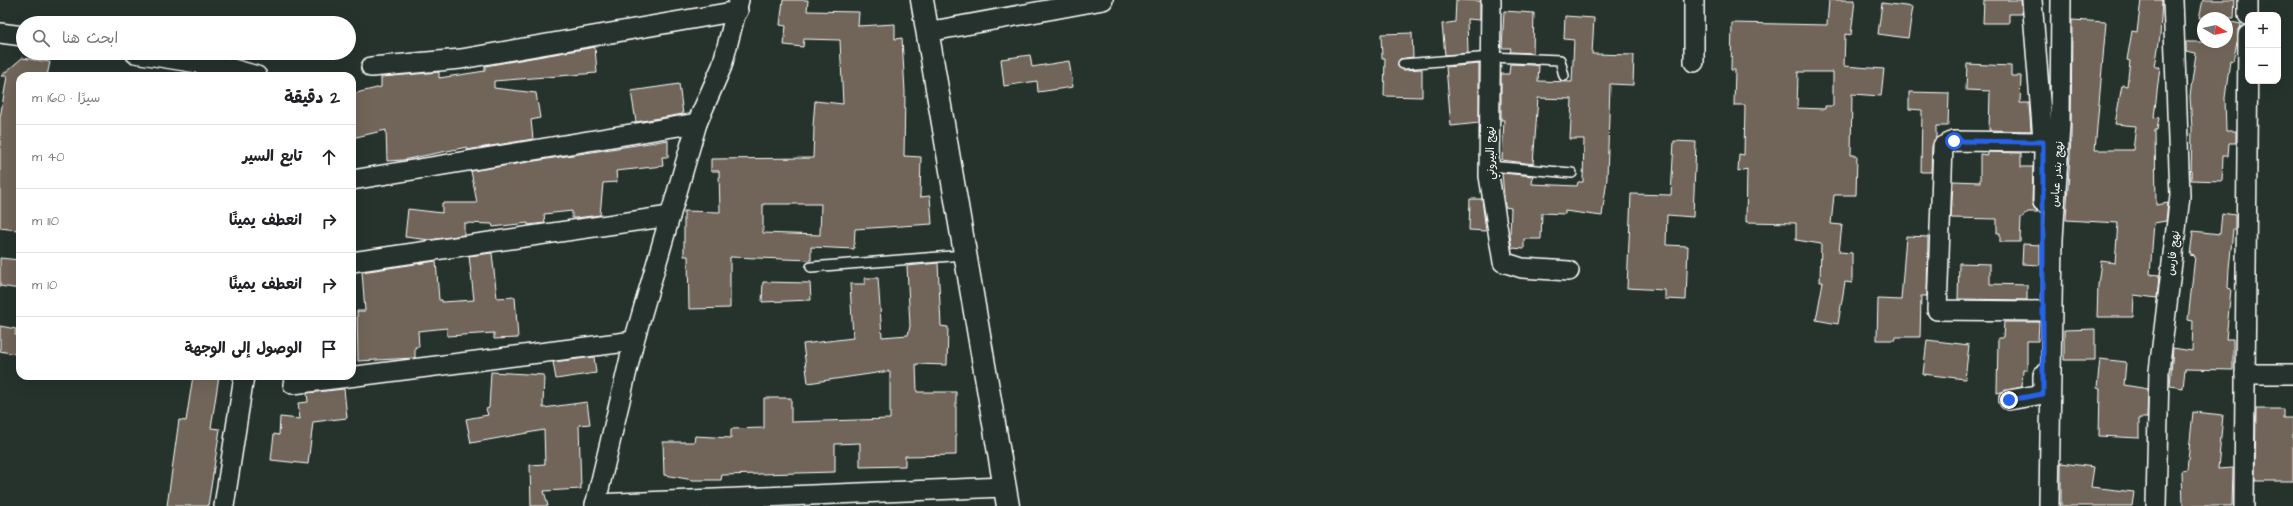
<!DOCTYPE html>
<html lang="ar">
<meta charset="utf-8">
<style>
:root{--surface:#fff;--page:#f6f6f6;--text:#202124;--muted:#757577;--line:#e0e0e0}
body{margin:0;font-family:"Architects Daughter","Playpen Sans Arabic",sans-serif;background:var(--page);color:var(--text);direction:rtl}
.controls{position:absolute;right:12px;top:12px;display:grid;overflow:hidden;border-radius:8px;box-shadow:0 4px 16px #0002}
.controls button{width:36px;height:36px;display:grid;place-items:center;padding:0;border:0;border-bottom:1px solid var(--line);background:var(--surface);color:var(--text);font:20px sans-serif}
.compass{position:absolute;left:2197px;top:12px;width:36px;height:36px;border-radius:50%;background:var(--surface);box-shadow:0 4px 16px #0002;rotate:99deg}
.stop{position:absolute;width:12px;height:12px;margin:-9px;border:3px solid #2563eb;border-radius:50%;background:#fff}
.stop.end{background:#2563eb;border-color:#fff;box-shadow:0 1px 4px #0008}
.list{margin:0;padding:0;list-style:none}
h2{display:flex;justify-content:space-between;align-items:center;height:52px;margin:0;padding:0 16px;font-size:17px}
h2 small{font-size:13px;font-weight:400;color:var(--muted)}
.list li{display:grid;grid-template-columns:26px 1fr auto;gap:12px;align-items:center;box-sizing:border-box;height:64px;padding:0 16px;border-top:1px solid var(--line)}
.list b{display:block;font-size:15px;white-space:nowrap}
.list em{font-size:13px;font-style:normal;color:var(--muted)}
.icon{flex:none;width:22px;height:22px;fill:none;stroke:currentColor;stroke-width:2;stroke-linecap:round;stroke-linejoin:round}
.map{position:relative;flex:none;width:2293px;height:506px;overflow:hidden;direction:ltr}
.search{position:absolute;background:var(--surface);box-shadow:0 4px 16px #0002;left:16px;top:16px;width:340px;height:44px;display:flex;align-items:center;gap:10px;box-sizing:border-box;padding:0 14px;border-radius:22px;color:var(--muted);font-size:15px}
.panel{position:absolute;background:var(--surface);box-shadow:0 4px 16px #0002;left:16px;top:72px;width:340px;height:308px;border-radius:12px;direction:rtl}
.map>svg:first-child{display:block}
.building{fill:#6f6558;stroke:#fff;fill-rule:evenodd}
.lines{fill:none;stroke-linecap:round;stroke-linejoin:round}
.service-casing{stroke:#fff;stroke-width:12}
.minor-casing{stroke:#fff;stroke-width:22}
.tertiary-casing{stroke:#fff;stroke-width:25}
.service{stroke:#26332d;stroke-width:9}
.minor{stroke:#26332d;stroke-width:19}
.tertiary{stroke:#26332d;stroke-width:22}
.route{stroke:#2563eb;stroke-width:5}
.labels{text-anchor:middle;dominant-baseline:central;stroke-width:4;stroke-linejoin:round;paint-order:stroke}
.street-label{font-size:11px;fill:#fff;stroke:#26332d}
</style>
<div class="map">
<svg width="2293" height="506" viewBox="0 0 2293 506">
<rect width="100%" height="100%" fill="#26332d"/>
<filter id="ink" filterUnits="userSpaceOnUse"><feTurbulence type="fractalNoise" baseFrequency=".025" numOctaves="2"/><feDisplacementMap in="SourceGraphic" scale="8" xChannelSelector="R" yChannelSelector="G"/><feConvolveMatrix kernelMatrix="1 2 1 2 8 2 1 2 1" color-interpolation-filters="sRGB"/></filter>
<g filter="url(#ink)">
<g class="building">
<path d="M 783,0 L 808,0 L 807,11 L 859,12 L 858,26 L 895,24 L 895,39 L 902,38 L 905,92 L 904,156 L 921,157 L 920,197 L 930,196 L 932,224 L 855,229 L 854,249 L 811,247 L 811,260 L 730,257 L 730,308 L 689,309 L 688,256 L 684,256 L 684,211 L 720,212 L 719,171 L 711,171 L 711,159 L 813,158 L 814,127 L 813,126 L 815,101 L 843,104 L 840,40 L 804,39 L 803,47 L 784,45 L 786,26 L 780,25 ZM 763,204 L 821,204 L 820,235 L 763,233 Z"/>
<polygon points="1456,0 1480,1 1480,20 1467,19 1468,53 1445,55 1442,24 1455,22"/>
<path d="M 1829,0 L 1855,0 L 1851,35 L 1845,34 L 1844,66 L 1884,69 L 1881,96 L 1852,94 L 1851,155 L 1857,155 L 1856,195 L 1834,195 L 1831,224 L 1842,225 L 1839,252 L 1852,253 L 1852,283 L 1845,282 L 1838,324 L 1816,320 L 1823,282 L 1820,282 L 1821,244 L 1796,240 L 1796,223 L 1746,222 L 1747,169 L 1738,172 L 1739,154 L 1744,155 L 1745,105 L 1734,105 L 1735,70 L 1731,70 L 1732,23 L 1827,25 ZM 1798,72 L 1833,72 L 1833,106 L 1825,106 L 1825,109 L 1797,108 Z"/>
<polygon points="1984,0 2021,0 2022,14 2009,14 2009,23 1983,23"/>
<polygon points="2141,0 2162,0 2160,36 2155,67 2160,67 2154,117 2159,118 2157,130 2155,130 2156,205 2168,203 2166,221 2154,223 2150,274 2159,275 2157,298 2134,295 2133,317 2097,317 2098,285 2101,261 2115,263 2118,223 2066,220 2071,139 2072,20 2106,22 2095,150 2133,150 2136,126 2115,124 2122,85 2127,86 2130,61 2127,60 2132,31 2137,32"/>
<polygon points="2203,0 2235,0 2234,18 2199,18"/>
<polygon points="1882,3 1913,7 1908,38 1878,34"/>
<polygon points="1504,11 1534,13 1533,53 1510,52 1511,48 1502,48"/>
<polygon points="1565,16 1594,18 1592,54 1634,55 1633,85 1610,84 1607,179 1602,216 1565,211 1565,214 1542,213 1541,239 1524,239 1524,249 1512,248 1510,236 1511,208 1505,207 1502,173 1533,176 1532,184 1577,186 1578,182 1583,182 1584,139 1570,139 1572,99 1538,98 1533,164 1502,160 1504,120 1501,120 1501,74 1509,74 1510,64 1532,65 1539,66 1538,81 1572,82 1574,40 1564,39"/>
<polygon points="2227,21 2241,24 2233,61 2230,60 2225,98 2226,131 2236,131 2236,143 2229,143 2228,156 2223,156 2222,181 2191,180 2192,129 2190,96 2196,53 2186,51 2186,42 2227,42"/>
<polygon points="1412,33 1413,57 1400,59 1397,65 1403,70 1422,69 1422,97 1384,96 1385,58 1382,58 1381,34"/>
<polygon points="595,47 597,73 494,81 494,88 536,93 540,118 531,120 533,139 467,150 467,147 403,160 387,161 386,130 352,138 352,94 381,87 381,77 439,72 439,78 485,71 485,66"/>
<polygon points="1030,55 1032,67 1069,61 1073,87 1038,92 1037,81 1004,86 1001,59"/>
<polygon points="22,58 50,62 47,76 20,76 20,207 17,230 0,228 0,118 7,76 1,76"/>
<polygon points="1479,64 1479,123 1451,126 1446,67"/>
<polygon points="1967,64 2011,66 2011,76 2021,76 2020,103 2029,103 2031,131 1989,130 1990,91 1966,90"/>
<polygon points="679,84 683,114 636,122 631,91"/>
<polygon points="1909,92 1949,93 1948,126 1936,126 1936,138 1932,146 1931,172 1921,172 1922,110 1909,109"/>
<polygon points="668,140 668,157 662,157 663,166 616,171 617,182 603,183 600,215 576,218 572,218 572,211 544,214 545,223 528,225 528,223 493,227 492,224 464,223 464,235 430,240 405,237 408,209 442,213 442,203 477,203 471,171"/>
<polygon points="1674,141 1696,142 1693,217 1667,215 1666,245 1688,246 1686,300 1665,299 1665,290 1627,288 1631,194 1671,195"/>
<polygon points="1988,152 2021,153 2021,167 2033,167 2032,202 2034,208 2038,212 2028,212 2021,218 2020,242 2000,242 2000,233 1997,233 1997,219 1951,218 1953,181 1980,182 1980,154 1988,155"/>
<polygon points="1470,199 1482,199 1486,231 1469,230"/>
<polygon points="2222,213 2235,215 2235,230 2233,230 2229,268 2228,288 2231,289 2226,339 2233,339 2233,370 2185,369 2183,388 2170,386 2173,348 2192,351 2193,321 2188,320 2195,256 2190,255 2193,231 2220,234"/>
<polygon points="1906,236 1928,237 1927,296 1921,296 1920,337 1895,337 1895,340 1877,340 1878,299 1901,300"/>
<polygon points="2023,244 2040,245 2040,265 2022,264"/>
<polygon points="492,253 497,298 515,297 518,338 494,339 494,333 447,336 447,328 418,331 419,347 415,347 415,358 358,361 357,311 365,311 362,272 436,261 439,300 442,300 442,302 474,300 469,256"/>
<polygon points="0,258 20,260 20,289 0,286"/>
<polygon points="938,263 941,326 948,327 947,365 916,364 917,392 956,392 956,455 905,456 905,466 860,467 860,443 835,444 835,472 722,475 721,480 693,480 664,475 663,442 694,442 695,436 731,438 731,429 764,428 764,398 791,398 791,422 890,419 890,371 808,383 803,344 853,338 850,284 865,284 865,278 878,278 882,337 908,335 910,326 907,266"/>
<polygon points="1959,263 1990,264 1990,284 2027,285 2027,300 1958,299"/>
<polygon points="763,282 810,283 811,300 762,302"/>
<polygon points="2004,322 2039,322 2038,341 2027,341 2027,370 2023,370 2022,387 1997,393 1998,338 2003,338"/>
<polygon points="0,326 16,329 15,335 20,335 20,355 0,351"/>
<polygon points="2095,329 2095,360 2064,360 2064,330"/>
<polygon points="1927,340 1969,345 1965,379 1923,374"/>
<polygon points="594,357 596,373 556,379 553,362"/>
<polygon points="2100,359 2126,362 2124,385 2148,389 2147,418 2139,418 2139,438 2099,436 2100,389 2097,388"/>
<polygon points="491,372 544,375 543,408 587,402 590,424 579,425 581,489 544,491 548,506 531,506 530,465 545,464 544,430 471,443 466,419 488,415 486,409 489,408"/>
<polygon points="193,376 219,376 211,428 220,429 208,506 167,506 179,420 186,421"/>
<polygon points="344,389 347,418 313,422 308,464 271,460 274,434 279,435 280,417 300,419 298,403 308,402 307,393"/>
<polygon points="2256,409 2283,409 2283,418 2293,418 2293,481 2255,481"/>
<polygon points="2193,412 2223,415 2218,469 2233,468 2232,506 2183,506 2182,471 2187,470"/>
<polygon points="2061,463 2094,467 2091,487 2134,492 2132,506 2061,506"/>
</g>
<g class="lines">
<g class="service-casing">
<g id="service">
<polyline points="1403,64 1491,57 1560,60 1564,76"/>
<polyline points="1489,166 1572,173"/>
<polyline points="811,267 964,255"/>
</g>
</g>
<g class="minor-casing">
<g id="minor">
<polyline points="1491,0 1489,176 1503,262 1522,268 1569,271"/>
<polyline points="1694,0 1694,62"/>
<polyline points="2032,0 2044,152 2043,202"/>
<polyline points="2248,15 2248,0"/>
<polyline points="927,32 1103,0"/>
<polyline points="0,33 23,36"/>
<polyline points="135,53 229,68 257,76"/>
<polyline points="371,67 461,59 738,11"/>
<polyline points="2043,142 1954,141 1943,146 1937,310 2043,311"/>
<polyline points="352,180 697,123"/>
<polyline points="352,262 670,216"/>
<polyline points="2245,374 2293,374"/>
<polyline points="293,384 634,341"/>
<polyline points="2009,400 2043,394 2043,375"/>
<polyline points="595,504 1004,487"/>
<polyline points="224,506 244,376"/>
<polyline points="595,506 634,341 697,123 722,66 739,0"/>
<polyline points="2049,506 2053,239 2060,125 2061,0"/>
<polyline points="2156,506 2159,371 2180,196 2173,0"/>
<polyline points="2244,506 2248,35"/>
</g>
</g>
<g class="tertiary-casing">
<polyline id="tertiary" points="922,0 1008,506"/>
</g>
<use href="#service" class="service"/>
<use href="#minor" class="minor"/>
<use href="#tertiary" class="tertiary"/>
</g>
</g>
<g class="lines" filter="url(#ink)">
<polyline class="route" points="1954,141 2043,142 2043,394 2009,400"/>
</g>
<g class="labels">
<g class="street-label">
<text transform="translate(1490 153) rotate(-90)">نهج البيروني</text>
<text transform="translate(2057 174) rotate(-86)">نهج بندر عباس</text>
<text transform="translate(2173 253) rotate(-83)">نهج فارس</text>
</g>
</g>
</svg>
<div class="controls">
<button>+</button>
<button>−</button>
</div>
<svg class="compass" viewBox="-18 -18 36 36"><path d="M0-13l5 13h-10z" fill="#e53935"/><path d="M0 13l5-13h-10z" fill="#757577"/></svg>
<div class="stop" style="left:1954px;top:141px"></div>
<div class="stop end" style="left:2009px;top:400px"></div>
<div class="search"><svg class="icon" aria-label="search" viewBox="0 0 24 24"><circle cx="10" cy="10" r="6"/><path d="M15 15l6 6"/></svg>ابحث هنا</div>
<section class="panel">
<h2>2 دقيقة<small>سيرًا · 160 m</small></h2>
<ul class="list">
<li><svg class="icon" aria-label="ahead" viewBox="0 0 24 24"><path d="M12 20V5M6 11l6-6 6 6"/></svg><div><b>تابع السير</b></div><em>40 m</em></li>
<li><svg class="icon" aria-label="right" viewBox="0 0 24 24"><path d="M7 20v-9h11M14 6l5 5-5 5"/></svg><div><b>انعطف يمينًا</b></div><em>110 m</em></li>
<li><svg class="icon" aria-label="right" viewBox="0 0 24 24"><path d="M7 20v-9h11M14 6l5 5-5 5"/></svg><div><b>انعطف يمينًا</b></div><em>10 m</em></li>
<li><svg class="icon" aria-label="arrive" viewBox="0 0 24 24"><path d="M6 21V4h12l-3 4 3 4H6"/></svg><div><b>الوصول إلى الوجهة</b></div></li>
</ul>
</section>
</div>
